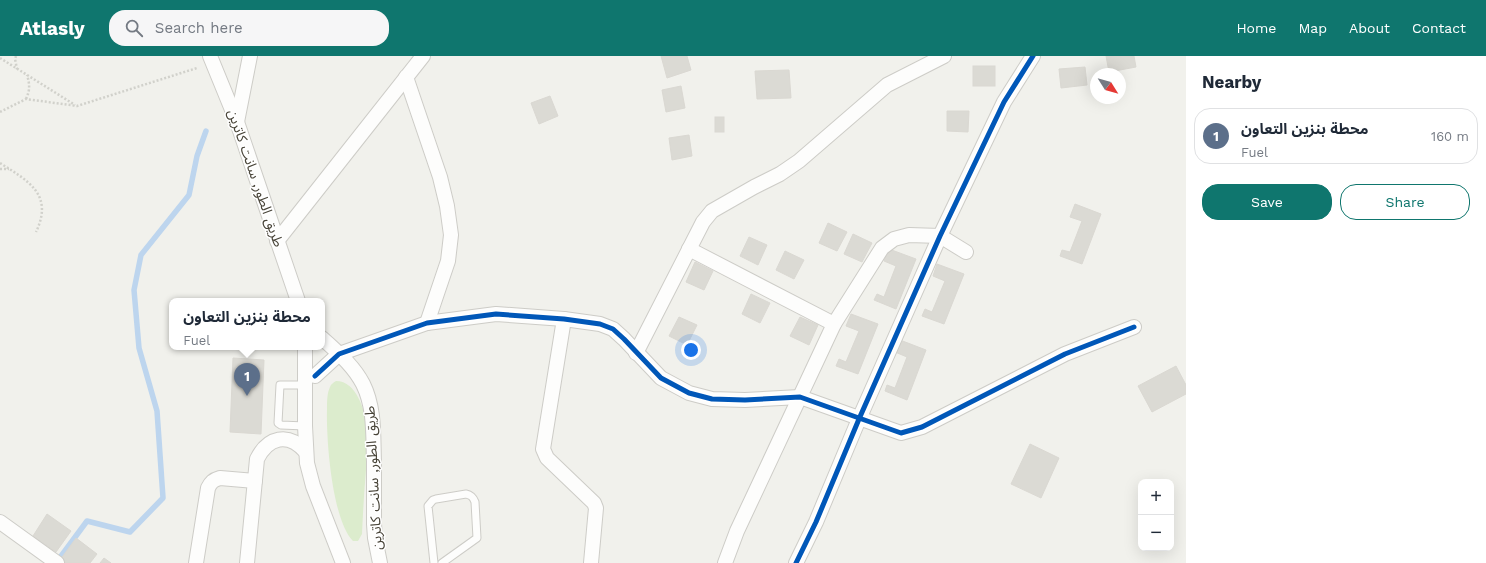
<!DOCTYPE html>
<meta charset="utf-8">
<style>
:root{--surface:#fff;--page:#f6f6f7;--text:#1f2937;--muted:#747a83;--line:#e0e1e3;--accent:#0f766e}
body{margin:0;font-family:"Work Sans","Noto Sans Arabic",sans-serif;background:var(--page);color:var(--text)}
.controls{position:absolute;right:12px;bottom:12px;display:grid;overflow:hidden;border-radius:8px;box-shadow:0 4px 16px #0002}
.controls button{width:36px;height:36px;display:grid;place-items:center;padding:0;border:0;border-bottom:1px solid var(--line);background:var(--surface);color:var(--text);font:20px sans-serif}
.compass{position:absolute;left:1090px;top:12px;width:36px;height:36px;border-radius:50%;background:var(--surface);box-shadow:0 4px 16px #0002;rotate:127deg}
.you{position:absolute;left:691px;top:294px;width:14px;height:14px;margin:-10px;border:3px solid #fff;border-radius:50%;background:#1a73e8;box-shadow:0 0 0 6px #1a73e833}
.badge{display:grid;place-items:center;width:26px;height:26px;border-radius:50%;background:var(--accent);color:#fff;font-size:13px;font-weight:700}
.pin{position:absolute;translate:-50% -33px;filter:drop-shadow(0 1px 2px #0008)}
.pin::after{content:'';position:absolute;top:21px;width:14px;height:12px;background:inherit;clip-path:polygon(0 0,100% 0,50% 100%)}
.popup{position:absolute;left:169px;top:242px;width:156px;height:52px;box-sizing:border-box;display:grid;place-content:center;border-radius:8px;background:var(--surface);filter:drop-shadow(0 1px 3px #0005);font-size:13px;white-space:nowrap;color:var(--muted)}
.popup b{font-size:15px;color:var(--text)}
.popup::after{content:'';position:absolute;left:50%;top:100%;margin-left:-8px;border:8px solid transparent;border-top-color:var(--surface)}
.list{margin:0;padding:0;list-style:none}
h2{display:flex;justify-content:space-between;align-items:center;height:52px;margin:0;padding:0 16px;font-size:17px}
h2 small{font-size:13px;font-weight:400;color:var(--muted)}
.list li{display:grid;grid-template-columns:26px 1fr auto;gap:12px;align-items:center;box-sizing:border-box;height:56px;margin:0 8px 8px;padding:0 8px;border:1px solid var(--line);border-radius:16px}
.list b{display:block;font-size:15px;white-space:nowrap}
.list p{margin:0;font-size:13px;white-space:nowrap;color:var(--muted)}
.list em{font-size:13px;font-style:normal;color:var(--muted)}
.actions{display:flex;gap:8px;padding:12px 16px}
.actions a{flex:1;padding:9px 0;border:1px solid var(--accent);border-radius:16px;text-align:center;font-size:14px;color:var(--accent)}
.actions .main{background:var(--accent);color:#fff}
.icon{flex:none;width:22px;height:22px;fill:none;stroke:currentColor;stroke-width:2;stroke-linecap:round;stroke-linejoin:round}
.map{position:relative;flex:none;width:1186px;height:507px;overflow:hidden}
header{display:flex;align-items:center;gap:24px;box-sizing:border-box;height:56px;padding:0 20px;background:var(--accent);color:#fff}
header strong{font-size:19px}
nav{display:flex;gap:22px;margin-inline-start:auto;font-size:14px}
.search{width:280px;height:36px;background:var(--page);display:flex;align-items:center;gap:10px;box-sizing:border-box;padding:0 14px;border-radius:16px;color:var(--muted);font-size:15px}
main{display:flex}
aside{flex:1;background:var(--surface)}
.map>svg:first-child{display:block}
.green{fill:#dceccd}
.lines{fill:none;stroke-linecap:round;stroke-linejoin:round}
.stream{stroke:#bdd5ee;stroke-width:5.5}
.building{fill:#dbdad4;stroke:#dad8d2}
.lane-casing{stroke:#cdccc7;stroke-width:9}
.street-casing{stroke:#cdccc7;stroke-width:16}
.path{stroke:#d1d1cb;stroke-width:2.5;stroke-dasharray:2 2;stroke-linecap:butt}
.lane{stroke:#fdfdfc;stroke-width:7}
.street{stroke:#fdfdfc;stroke-width:14}
.cycleway-casing{stroke:#fff;stroke-width:8}
.cycleway{stroke:#0057b8;stroke-width:5}
.labels{text-anchor:middle;dominant-baseline:central;stroke-width:3;stroke-linejoin:round;paint-order:stroke}
.street-label{font-size:14px;fill:#484438;stroke:#fff}
</style>
<header>
<strong>Atlasly</strong>
<div class="search"><svg class="icon" aria-label="search" viewBox="0 0 24 24"><circle cx="10" cy="10" r="6"/><path d="M15 15l6 6"/></svg>Search here</div>
<nav><a>Home</a><a>Map</a><a>About</a><a>Contact</a></nav>
</header>
<main>
<div class="map">
<svg width="1186" height="507" viewBox="0 0 1186 507">
<rect width="100%" height="100%" fill="#f1f1ec"/>
<path class="green" d="M 336,325 C 357,325 365,355 367,372 C 368,386 367,401 366,414 C 364,436 363,457 362,478 L 358,485 L 353,485 C 332,464 326,383 327,353 C 327,346 327,337 330,331 C 331,328 333,327 336,325 Z"/>
<g class="lines">
<polyline class="stream" points="56,507 87,465 130,476 163,442 157,355 139,292 134,234 141,199 189,139 197,100 206,75"/>
</g>
<g class="building">
<polygon points="661,0 687,0 691,14 667,22"/>
<polygon points="1106,0 1134,0 1136,11 1109,16"/>
<rect x="973" y="10" width="22" height="20"/>
<polygon points="1085,11 1087,29 1061,32 1059,13"/>
<polygon points="789,14 791,42 757,43 755,15"/>
<polygon points="681,30 685,52 666,56 662,34"/>
<polygon points="550,40 558,60 539,68 531,47"/>
<polygon points="947,55 969,55 968,76 947,75"/>
<rect x="715" y="61" width="9" height="15"/>
<polygon points="689,79 692,100 672,104 669,82"/>
<polygon points="1075,148 1101,158 1082,208 1060,200 1062,194 1070,196 1082,165 1070,161"/>
<polygon points="828,167 847,176 837,195 819,187"/>
<polygon points="853,178 872,187 862,206 844,198"/>
<polygon points="749,181 767,189 758,209 740,200"/>
<polygon points="889,193 916,203 896,253 874,244 877,238 884,241 896,210 884,205"/>
<polygon points="785,195 804,204 794,223 776,214"/>
<polygon points="695,206 713,215 704,234 686,226"/>
<polygon points="937,208 964,218 944,268 922,260 925,253 932,256 945,225 933,220"/>
<polygon points="751,238 770,247 760,267 742,258"/>
<polygon points="851,258 878,268 858,318 836,310 839,303 846,306 859,275 846,270"/>
<polygon points="679,261 697,269 687,289 669,280"/>
<polygon points="800,261 818,269 809,289 790,280"/>
<polygon points="900,284 926,294 907,344 885,335 887,329 895,332 907,301 895,296"/>
<polygon points="233,302 264,304 261,378 230,376"/>
<polygon points="1176,310 1186,329 1186,338 1152,356 1138,330"/>
<polygon points="1030,388 1059,402 1041,442 1011,428"/>
<polygon points="47,458 71,475 56,496 33,480"/>
<polygon points="76,482 97,498 90,507 64,507 60,504"/>
<polygon points="104,502 111,507 100,507"/>
</g>
<g class="lines">
<g class="lane-casing">
<g id="lane">
<polyline points="305,370 281,369 278,367 280,329 305,329"/>
<path d="M 434,507 L 428,450 L 433,444 L 436,443 L 466,438 C 471,439 473,441 475,446 L 477,482 L 442,507"/>
</g>
</g>
<g class="street-casing">
<g id="street">
<polyline points="210,0 237,66 298,245"/>
<polyline points="406,21 440,121 447,150 451,179 448,205 427,267"/>
<polyline points="237,66 250,0"/>
<polyline points="277,185 423,0"/>
<polyline points="689,193 834,268"/>
<polyline points="564,263 543,393 547,402 594,447 596,452 591,507"/>
<path d="M 322,282 C 337,296 353,309 363,328 C 375,352 373,380 374,406 C 374,427 374,447 374,468 L 375,482 L 380,507"/>
<polyline points="305,291 305,370 307,407 313,430 343,507"/>
<polyline points="636,297 703,166 712,155 754,131 780,118 799,105 887,29 944,0"/>
<polyline points="315,320 339,298 427,267 496,258 564,263 600,268 613,273 624,283 661,322 689,337 712,343 745,344 800,341 901,377 922,371 1065,298 1134,271"/>
<polyline points="0,466 57,507"/>
<path d="M 196,507 L 208,432 C 211,426 213,424 220,422 L 255,425"/>
<path d="M 247,507 L 257,403 C 268,381 288,376 305,395"/>
<polyline points="725,507 737,475 834,268 882,192 894,183 909,179 940,180 966,196"/>
<polyline points="796,507 816,466 859,363 940,180 1004,46 1033,0"/>
</g>
</g>
<g class="path">
<polyline points="16,0 15,3 17,13"/>
<polyline points="0,2 75,49"/>
<path d="M 26,43 C 30,34 30,29 27,19"/>
<polyline points="0,56 26,43 77,50 197,12"/>
<path d="M 0,107 C 28,125 54,138 36,176"/>
<polyline points="0,113 9,113"/>
</g>
<use href="#lane" class="lane"/>
<use href="#street" class="street"/>
<g class="cycleway-casing">
<g id="cycleway">
<polyline points="315,320 339,298 427,267 496,258 564,263 600,268 613,273 624,283 661,322 689,337 712,343 745,344 800,341 901,377 922,371 1065,298 1134,271"/>
<polyline points="796,507 816,466 859,363 940,180 1004,46 1033,0"/>
</g>
</g>
<use href="#cycleway" class="cycleway"/>
</g>
<g class="labels">
<g class="street-label">
<text transform="translate(256 122) rotate(71)">طريق الطور, سانت كاترين</text>
<text transform="translate(373 422) rotate(-93)">طريق الطور, سانت كاترين</text>
</g>
</g>
</svg>
<div class="controls">
<button>+</button>
<button>−</button>
</div>
<svg class="compass" viewBox="-18 -18 36 36"><path d="M0-13l5 13h-10z" fill="#e53935"/><path d="M0 13l5-13h-10z" fill="#747a83"/></svg>
<div class="you"></div>
<div class="pin badge" style="left:247px;top:340px;background:#5c6f8a">1</div>
<div class="popup"><b>محطة بنزين التعاون</b>Fuel</div>
</div>
<aside>
<h2>Nearby<small></small></h2>
<ul class="list">
<li><span class="badge" style="background:#5c6f8a">1</span><div><b>محطة بنزين التعاون</b><p>Fuel</p></div><em>160 m</em></li>
</ul>
<div class="actions"><a class="main">Save</a><a>Share</a></div>
</aside>
</main>
